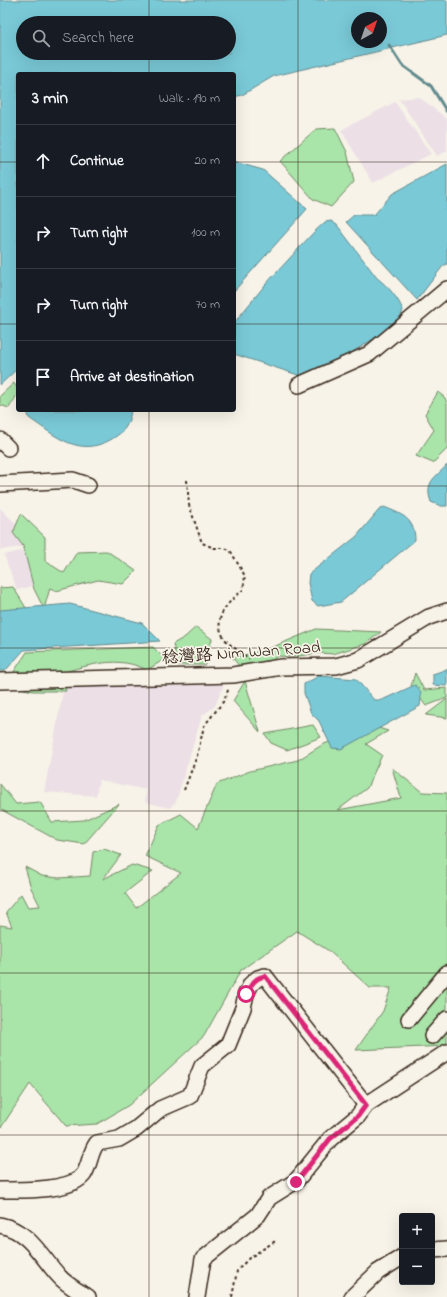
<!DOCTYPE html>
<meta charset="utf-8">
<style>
:root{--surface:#171b24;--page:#242831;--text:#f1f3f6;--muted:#9ea1a6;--line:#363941}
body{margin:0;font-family:"Indie Flower","LXGW WenKai TC",sans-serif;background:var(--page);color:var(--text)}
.controls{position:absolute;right:12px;bottom:12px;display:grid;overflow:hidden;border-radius:4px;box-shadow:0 4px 16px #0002}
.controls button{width:36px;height:36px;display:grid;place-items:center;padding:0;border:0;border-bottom:1px solid var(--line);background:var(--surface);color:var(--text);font:20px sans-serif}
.compass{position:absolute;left:351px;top:12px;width:36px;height:36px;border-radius:50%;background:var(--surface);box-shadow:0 4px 16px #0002;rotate:40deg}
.stop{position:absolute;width:12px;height:12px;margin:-9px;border:3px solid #db2777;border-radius:50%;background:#fff}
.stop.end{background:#db2777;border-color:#fff;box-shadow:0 1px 4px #0008}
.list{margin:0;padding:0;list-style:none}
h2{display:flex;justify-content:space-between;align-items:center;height:52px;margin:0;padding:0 16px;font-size:17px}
h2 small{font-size:13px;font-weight:400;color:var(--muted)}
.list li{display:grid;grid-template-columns:26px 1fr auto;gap:12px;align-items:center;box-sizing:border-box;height:72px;padding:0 16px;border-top:1px solid var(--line)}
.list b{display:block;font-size:15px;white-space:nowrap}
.list em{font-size:13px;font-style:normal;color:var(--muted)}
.icon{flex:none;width:22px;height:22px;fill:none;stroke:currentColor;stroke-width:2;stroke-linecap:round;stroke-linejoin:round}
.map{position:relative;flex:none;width:447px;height:1297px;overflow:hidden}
.search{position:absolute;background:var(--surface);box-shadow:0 4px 16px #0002;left:16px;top:16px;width:220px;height:44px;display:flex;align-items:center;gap:10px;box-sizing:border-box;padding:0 14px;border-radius:22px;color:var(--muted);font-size:15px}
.panel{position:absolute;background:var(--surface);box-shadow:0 4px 16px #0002;left:16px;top:72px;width:220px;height:340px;border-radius:4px}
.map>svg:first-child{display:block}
.built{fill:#ece0e6}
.green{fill:#a9e4a9;stroke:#728764}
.water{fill:#7ac9d7;stroke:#61898d;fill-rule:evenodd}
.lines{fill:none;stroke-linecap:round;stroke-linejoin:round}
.stream{stroke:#61898d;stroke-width:3}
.minor-casing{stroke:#3b2a1e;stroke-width:18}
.path{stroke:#3b2a1e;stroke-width:2;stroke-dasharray:3 3;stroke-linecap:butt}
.minor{stroke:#f7f3e8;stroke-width:15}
.route{stroke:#db2777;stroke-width:5}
.grid{fill:none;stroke:#3b2a1e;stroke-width:1;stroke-opacity:0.55}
.labels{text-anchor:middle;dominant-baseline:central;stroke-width:3.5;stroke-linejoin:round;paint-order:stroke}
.street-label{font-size:17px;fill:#3b2a1e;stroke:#f7f3e8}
</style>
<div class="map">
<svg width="447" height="1297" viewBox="0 0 447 1297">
<rect width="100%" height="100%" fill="#f7f3e8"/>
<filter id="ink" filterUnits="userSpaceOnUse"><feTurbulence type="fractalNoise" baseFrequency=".025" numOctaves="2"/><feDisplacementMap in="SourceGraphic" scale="8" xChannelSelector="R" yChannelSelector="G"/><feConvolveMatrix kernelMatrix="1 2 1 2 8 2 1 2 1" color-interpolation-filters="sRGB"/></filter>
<g filter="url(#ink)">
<g class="built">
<polygon points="419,97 447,119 447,151 437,156 399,99"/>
<polygon points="395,102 431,154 373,183 341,130"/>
<polygon points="0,508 21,529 31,546 0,550"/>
<polygon points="28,549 37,585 17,590 4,555"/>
<polygon points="225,682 215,706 202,716 176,802 169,808 145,802 146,790 99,780 96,796 44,792 64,686 168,686"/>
</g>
<g class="green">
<polygon points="335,128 347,152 354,182 331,207 313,199 280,161 316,129"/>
<path d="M 14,383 C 21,393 15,398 9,408 L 0,405 L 0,396 Z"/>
<polygon points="438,392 445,398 447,403 447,449 433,463 416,456 434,430 425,414"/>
<polygon points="21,514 45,537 45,561 64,573 77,552 107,551 136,571 123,584 98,580 56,591 50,588 44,609 34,589 23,546 13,533"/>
<polygon points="13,587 28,611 0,622 0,588"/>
<polygon points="196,627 212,639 205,665 178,665 173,644 185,637"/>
<polygon points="316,629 381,632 365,644 333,654 319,653 292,657 277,656 272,661 242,670 233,658 268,649"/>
<path d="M 153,647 L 165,659 L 147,670 C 118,655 90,665 60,673 L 66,691 L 33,691 L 5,685 L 27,652 Z"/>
<polygon points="415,673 424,690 447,688 447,698 426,706 411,686"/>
<polygon points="245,681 260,732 233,701"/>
<polygon points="447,699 447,718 426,715"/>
<polygon points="313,725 321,737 287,750 271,743 265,734"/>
<polygon points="369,725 388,731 366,744 382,755 367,788 338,810 401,798 392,768 422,792 447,793 447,1046 356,1050 383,1011 391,988 370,988 329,951 297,931 241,970 204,1036 129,1105 97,1124 66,1126 30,1084 0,1129 0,925 12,927 6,912 21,894 28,907 40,906 31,888 25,867 42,876 59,878 90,876 93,852 104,849 121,855 103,879 132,865 153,871 125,893 136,908 181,873 145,856 159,825 181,814 198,828 217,784 250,771 298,760 322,745"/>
<polygon points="0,784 16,804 40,802 52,822 84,820 119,804 84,844 57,840 0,809"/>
</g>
<g class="water">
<path d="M 0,0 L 447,0 L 447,35 L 274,76 L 242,95 L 234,97 L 234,74 L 18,74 L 18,368 L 0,385 ZM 357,18 L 381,18 L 381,42 L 357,42 ZM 23,23 L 229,23 L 229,53 L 23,53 Z"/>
<polygon points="234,162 263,170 307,209 234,291"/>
<polygon points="447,164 447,264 443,266 417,300 346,222 354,215 374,215 392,194"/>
<path d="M 331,221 L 337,225 L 377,278 C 388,286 398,298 403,310 L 399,321 L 394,326 L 317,374 L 301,376 L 234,354 L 234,323 L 265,285 L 313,233 L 325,222 Z"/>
<path d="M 27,410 L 131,410 C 129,425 125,431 112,439 C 79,458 57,437 29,418 Z"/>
<path d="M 447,465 L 447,506 L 441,506 L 431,502 C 424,482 435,478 447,465 Z"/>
<path d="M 384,507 C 402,514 415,519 415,540 L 341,602 L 318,606 L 312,601 L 308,583 L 309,574 L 356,537 L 379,510 Z"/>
<polygon points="70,604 142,623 160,641 24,650 5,671 0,671 0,610"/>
<polygon points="447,669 447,686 433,685 433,674"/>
<path d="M 319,676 L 356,679 L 374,700 L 382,700 L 415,685 C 423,691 421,697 420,706 L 341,749 L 332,748 L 319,721 L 311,713 L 304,693 L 304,684 Z"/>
</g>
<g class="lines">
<polyline class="stream" points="389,45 402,65 431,86 447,112"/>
<g class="minor-casing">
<g id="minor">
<polyline points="299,385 369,354 447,289"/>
<polyline points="0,440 8,448"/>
<polyline points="0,484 73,480 88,485"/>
<polyline points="0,681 233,675 281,667 336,666 358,660 429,617 447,611"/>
<polyline points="409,1019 447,973"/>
<polyline points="432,1036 447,1019"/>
<path d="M 0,1190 C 20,1190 72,1192 84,1174 C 90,1164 90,1152 97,1143 L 119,1139 L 136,1129 L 160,1109 L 190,1096 L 202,1066 L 228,1045 L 243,1008 L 246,994 L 251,984 L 258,978 L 265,976 L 366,1105"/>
<path d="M 0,1225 C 29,1231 40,1255 58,1275 C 65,1284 78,1291 88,1297"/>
<polyline points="432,1250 447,1249"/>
<polyline points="197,1297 203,1259 258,1215 269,1198 296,1181 330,1139 358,1116 366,1105 447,1052"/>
<polyline points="352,1297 378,1272 402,1257"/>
</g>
</g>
<g class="path">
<path d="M 187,480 L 189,505 L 202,543 L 214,548 L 224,548 L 230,550 L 245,576 L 243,590 C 230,601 212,616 223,636 C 228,645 242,653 249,659"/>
<polyline points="184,790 197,756 204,726 223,702 229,688"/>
<polyline points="232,1297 237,1271 249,1258 277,1240"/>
</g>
<use href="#minor" class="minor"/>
</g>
</g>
<g class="lines" filter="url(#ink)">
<path class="route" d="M 246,994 C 251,985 254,978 265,976 L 366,1105 L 358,1116 L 330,1139 L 296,1182"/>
</g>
<path class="grid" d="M 149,0 L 149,23M 298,0 L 298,1297M 149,53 L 149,74M 0,162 L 18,162M 234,162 L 447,162M 0,324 L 18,324M 234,324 L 447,324M 149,410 L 149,1297M 0,486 L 447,486M 0,648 L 447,648M 0,811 L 447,811M 0,973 L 447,973M 0,1135 L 447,1135"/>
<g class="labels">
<g class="street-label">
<text transform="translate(241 653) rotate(-4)">稔灣路 Nim Wan Road</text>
</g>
</g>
</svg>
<div class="controls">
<button>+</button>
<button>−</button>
</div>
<svg class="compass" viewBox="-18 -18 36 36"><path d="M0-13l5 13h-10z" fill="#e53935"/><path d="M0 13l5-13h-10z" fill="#9ea1a6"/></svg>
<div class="stop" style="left:246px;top:994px"></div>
<div class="stop end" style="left:296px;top:1182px"></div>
<div class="search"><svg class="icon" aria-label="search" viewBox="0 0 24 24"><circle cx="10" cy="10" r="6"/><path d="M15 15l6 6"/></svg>Search here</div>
<section class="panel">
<h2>3 min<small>Walk · 190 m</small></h2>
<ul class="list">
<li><svg class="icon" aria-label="ahead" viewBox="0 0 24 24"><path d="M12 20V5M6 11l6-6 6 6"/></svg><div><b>Continue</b></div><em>20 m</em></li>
<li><svg class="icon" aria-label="right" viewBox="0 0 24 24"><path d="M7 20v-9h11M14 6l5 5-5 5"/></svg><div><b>Turn right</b></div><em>100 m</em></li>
<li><svg class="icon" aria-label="right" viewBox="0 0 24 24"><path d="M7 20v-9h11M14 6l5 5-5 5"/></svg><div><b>Turn right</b></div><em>70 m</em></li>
<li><svg class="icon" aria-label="arrive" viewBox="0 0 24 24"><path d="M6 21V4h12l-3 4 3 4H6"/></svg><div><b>Arrive at destination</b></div></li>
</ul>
</section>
</div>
